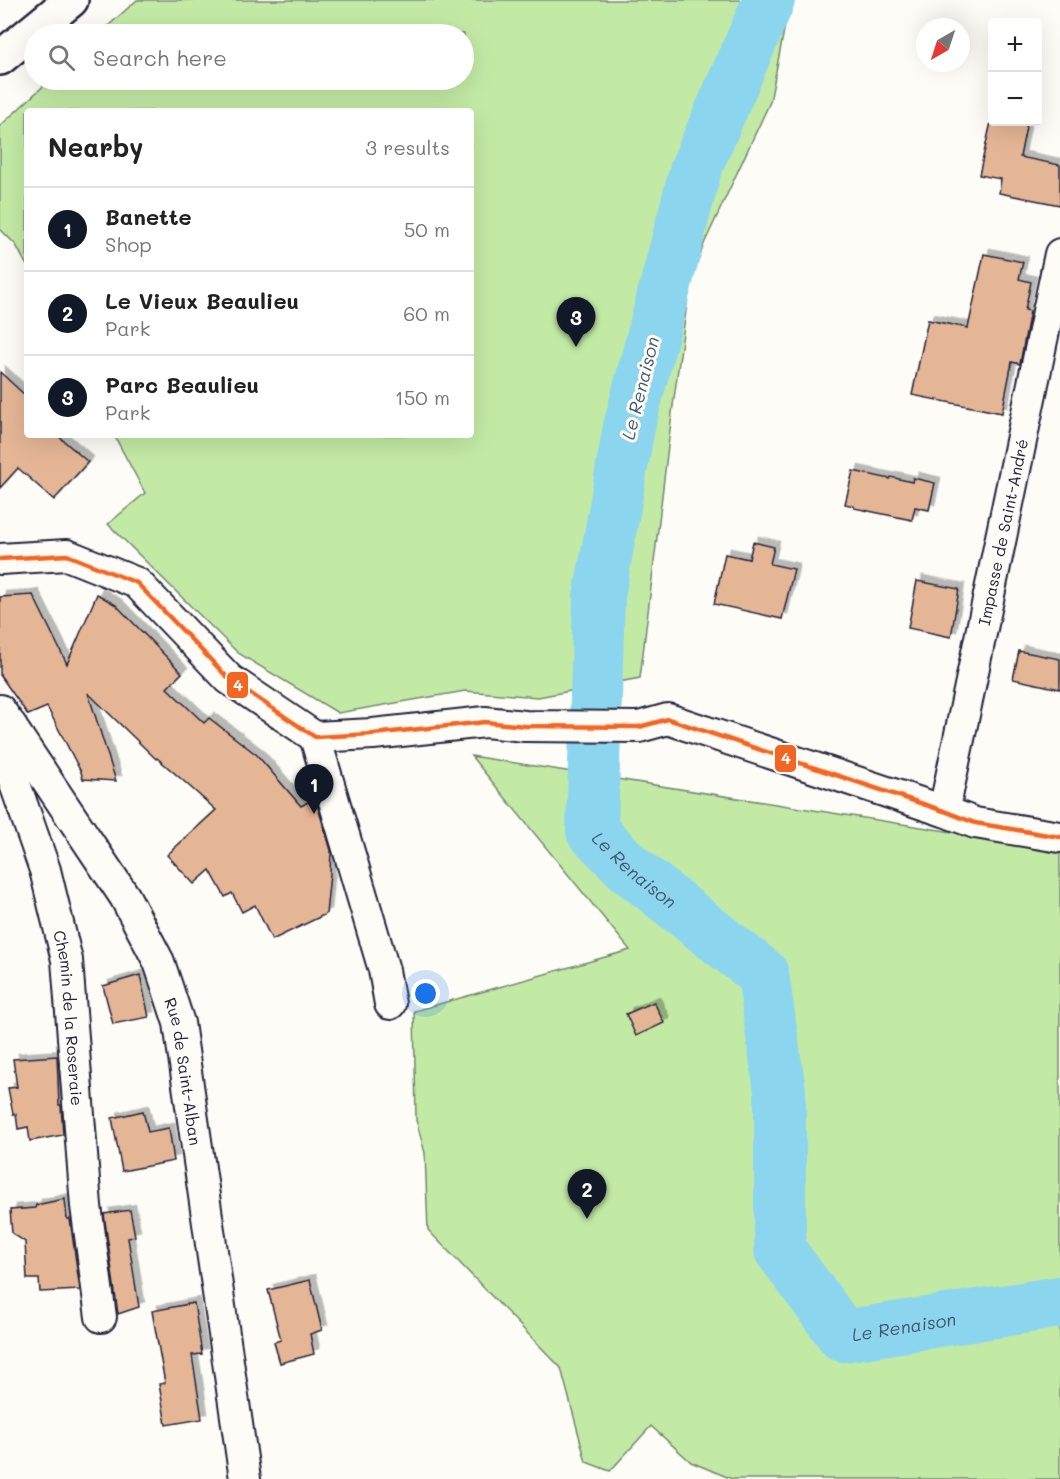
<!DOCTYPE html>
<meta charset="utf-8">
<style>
:root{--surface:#fff;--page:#f2f2f2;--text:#222;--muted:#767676;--line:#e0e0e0;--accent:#111827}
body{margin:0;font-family:Mali,sans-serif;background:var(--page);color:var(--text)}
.controls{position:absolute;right:18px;top:18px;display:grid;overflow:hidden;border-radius:6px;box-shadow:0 6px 24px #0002}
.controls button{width:54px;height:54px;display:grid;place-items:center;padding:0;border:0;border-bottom:2px solid var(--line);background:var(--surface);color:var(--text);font:30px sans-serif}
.compass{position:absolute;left:916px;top:18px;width:54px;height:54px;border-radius:50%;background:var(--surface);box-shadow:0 6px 24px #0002;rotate:219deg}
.you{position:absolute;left:426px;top:994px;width:21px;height:21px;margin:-15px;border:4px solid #fff;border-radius:50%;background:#1a73e8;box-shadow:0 0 0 9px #1a73e833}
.badge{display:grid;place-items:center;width:39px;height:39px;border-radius:50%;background:var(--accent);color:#fff;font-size:20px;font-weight:700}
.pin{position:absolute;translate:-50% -50px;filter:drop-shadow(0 2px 3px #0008)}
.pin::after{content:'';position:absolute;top:32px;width:21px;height:18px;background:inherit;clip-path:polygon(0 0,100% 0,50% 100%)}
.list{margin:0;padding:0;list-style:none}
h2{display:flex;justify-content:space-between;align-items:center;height:78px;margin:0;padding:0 24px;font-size:26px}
h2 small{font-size:20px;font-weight:400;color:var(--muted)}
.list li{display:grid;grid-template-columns:39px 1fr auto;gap:18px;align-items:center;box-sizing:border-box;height:84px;padding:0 24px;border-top:2px solid var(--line)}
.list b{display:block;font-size:22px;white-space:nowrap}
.list p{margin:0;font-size:20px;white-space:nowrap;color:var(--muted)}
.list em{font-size:20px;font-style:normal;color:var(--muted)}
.icon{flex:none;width:33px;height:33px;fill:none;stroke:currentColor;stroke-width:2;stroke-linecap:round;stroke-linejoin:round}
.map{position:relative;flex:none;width:1060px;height:1479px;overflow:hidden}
.search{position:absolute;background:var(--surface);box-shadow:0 6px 24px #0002;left:24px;top:24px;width:450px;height:66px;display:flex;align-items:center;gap:15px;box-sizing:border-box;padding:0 21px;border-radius:33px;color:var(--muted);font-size:22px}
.panel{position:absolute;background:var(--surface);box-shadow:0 6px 24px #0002;left:24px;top:108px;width:450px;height:330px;border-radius:6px}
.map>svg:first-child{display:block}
.green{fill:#c3eaa5;stroke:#728670;stroke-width:1.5}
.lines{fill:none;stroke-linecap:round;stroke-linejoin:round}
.river{stroke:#8cd5ee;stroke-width:52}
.building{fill:#e4b695;stroke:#22223b;stroke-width:1.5;filter:url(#shadow)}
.minor-casing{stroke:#22223b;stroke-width:34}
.major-casing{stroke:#22223b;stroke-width:38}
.minor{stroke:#fdfcf7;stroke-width:30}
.major{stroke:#fdfcf7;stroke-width:33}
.bus-1-casing{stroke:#fdfcf7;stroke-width:9}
.bus-1{stroke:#f26522;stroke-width:4.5}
.labels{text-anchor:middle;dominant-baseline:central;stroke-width:6;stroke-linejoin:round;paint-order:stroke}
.street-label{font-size:16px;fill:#22223b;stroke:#fdfcf7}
.water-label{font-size:18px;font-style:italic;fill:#425871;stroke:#fdfcf7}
.line-badge{stroke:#fdfcf7;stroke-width:2}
.badge-label{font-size:16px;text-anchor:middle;font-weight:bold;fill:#fff}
</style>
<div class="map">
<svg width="1060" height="1479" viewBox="0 0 1060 1479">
<defs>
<filter id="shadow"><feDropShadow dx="5.5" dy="-5.5" stdDeviation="0" flood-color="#0004"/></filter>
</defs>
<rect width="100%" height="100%" fill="#fdfcf7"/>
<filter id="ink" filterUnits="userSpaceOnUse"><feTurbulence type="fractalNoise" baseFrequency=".0167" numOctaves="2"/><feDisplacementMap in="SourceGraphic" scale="12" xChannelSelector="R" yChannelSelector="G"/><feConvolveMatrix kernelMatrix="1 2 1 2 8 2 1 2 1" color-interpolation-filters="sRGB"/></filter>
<g filter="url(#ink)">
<g class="green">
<polygon points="137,0 790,0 770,102 704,244 690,282 672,413 640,678 538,697 465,691 338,713 238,653 108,524 145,493 114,435 471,435 471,111 27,111 27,266 16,245 0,229 0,126 50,80 464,80 464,34 99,34"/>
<polygon points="471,756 1060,849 1060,1479 732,1479 691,1462 651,1426 610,1471 586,1462 561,1368 428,1230 425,1153 416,1120 414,1011 630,950"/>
</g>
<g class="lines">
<path class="river" id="s1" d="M 769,0 L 696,168 L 629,427 L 599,597 L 592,831 L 630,869 L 763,974 L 780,1091 L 780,1250 L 843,1336 L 1060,1302"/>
</g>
<g class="building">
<polygon points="991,122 1027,122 1020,157 1060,165 1060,205 999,193 1001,179 979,175"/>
<polygon points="984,254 1023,262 1019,279 1031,282 1025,310 1030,311 1020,364 1012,362 1002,413 912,395 928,320 968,328"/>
<polygon points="0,372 27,397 27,435 57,435 88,462 54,500 18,468 0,488"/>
<polygon points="853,471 890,479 891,477 912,482 913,478 935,483 929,510 915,507 912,520 854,508 854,506 845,504"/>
<polygon points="753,542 774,547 770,564 794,569 782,619 714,604 725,554 749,559"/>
<polygon points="917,581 959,589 951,637 908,628"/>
<polygon points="97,594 116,605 182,673 167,688 204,723 209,718 257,755 301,806 315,798 331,850 330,874 326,914 272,940 255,905 242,912 232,893 225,897 210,870 194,884 167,855 216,810 179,777 157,758 156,759 88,693 116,781 83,779 81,772 47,707 28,715 0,675 0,597 33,595 67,664"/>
<polygon points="1019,651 1060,659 1060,689 1013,679"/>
<polygon points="140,975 149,1017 113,1024 103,986"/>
<polygon points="654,1002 664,1023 636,1036 626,1014"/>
<polygon points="57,1056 59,1105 61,1105 63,1135 30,1141 28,1127 18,1129 16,1114 13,1114 8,1088 17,1087 13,1059"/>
<polygon points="143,1111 148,1132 169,1128 174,1161 122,1171 112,1118"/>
<polygon points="65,1199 67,1219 70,1219 80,1290 40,1292 39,1279 27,1279 25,1242 12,1233 10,1210 35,1208 36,1205"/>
<polygon points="130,1210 135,1236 128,1238 139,1307 118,1314 104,1214"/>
<polygon points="310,1280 322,1330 310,1334 314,1354 280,1363 274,1342 281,1340 268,1290"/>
<polygon points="194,1303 202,1354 192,1355 202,1419 166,1425 159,1384 165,1383 152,1311"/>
</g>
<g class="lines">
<g class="minor-casing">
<g id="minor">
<polyline points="0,559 67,555 137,583 229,679 315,737 373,734 485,722 525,726 639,727 668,719 944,811 975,823 1060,837"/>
<path id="s2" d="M 0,710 L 125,897 L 159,962 L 179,1023 L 245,1479"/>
<path id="s3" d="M 11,725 L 7,761 L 45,870 L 67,960 L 86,1206 L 101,1317"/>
<polyline points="315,737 384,970 390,1004"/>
<path id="s4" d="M 944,811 L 1060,254"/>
</g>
</g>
<g class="major-casing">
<polyline id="major" points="0,58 71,0"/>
</g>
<use href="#minor" class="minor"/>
<use href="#major" class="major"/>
<g class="bus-1-casing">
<polyline id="bus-1" points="0,559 67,555 137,583 229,679 315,737 373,734 485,722 525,726 639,727 668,719 944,811 975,823 1060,837"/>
</g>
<use href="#bus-1" class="bus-1"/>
</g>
</g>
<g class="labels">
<g class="street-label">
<text stroke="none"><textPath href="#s4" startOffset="285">Impasse de Saint-André</textPath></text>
<text stroke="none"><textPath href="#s3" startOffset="302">Chemin de la Roseraie</textPath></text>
<text stroke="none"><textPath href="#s2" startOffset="411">Rue de Saint-Alban</textPath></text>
</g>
<g class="water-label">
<text transform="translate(640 388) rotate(-76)">Le Renaison</text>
<text stroke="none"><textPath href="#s1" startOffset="915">Le Renaison</textPath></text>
<text stroke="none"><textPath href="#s1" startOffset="1526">Le Renaison</textPath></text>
</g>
</g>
<g class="line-badge">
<rect x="226" y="671" width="23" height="28" rx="6" fill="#f26522"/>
<rect x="774" y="744" width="23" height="29" rx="6" fill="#f26522"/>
</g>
<g class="badge-label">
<text x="238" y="691">4</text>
<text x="786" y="764">4</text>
</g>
</svg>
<div class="controls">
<button>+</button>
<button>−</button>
</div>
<svg class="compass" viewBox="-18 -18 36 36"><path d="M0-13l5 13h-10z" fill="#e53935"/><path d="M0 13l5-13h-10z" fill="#767676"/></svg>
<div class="you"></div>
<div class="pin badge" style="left:314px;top:814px">1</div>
<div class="pin badge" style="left:587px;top:1219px">2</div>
<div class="pin badge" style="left:576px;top:347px">3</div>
<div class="search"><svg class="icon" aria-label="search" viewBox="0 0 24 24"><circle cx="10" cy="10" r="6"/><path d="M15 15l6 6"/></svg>Search here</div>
<section class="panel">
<h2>Nearby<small>3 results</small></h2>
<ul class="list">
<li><span class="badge">1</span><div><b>Banette</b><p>Shop</p></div><em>50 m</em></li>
<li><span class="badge">2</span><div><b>Le Vieux Beaulieu</b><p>Park</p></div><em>60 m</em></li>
<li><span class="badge">3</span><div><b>Parc Beaulieu</b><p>Park</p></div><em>150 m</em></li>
</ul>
</section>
</div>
